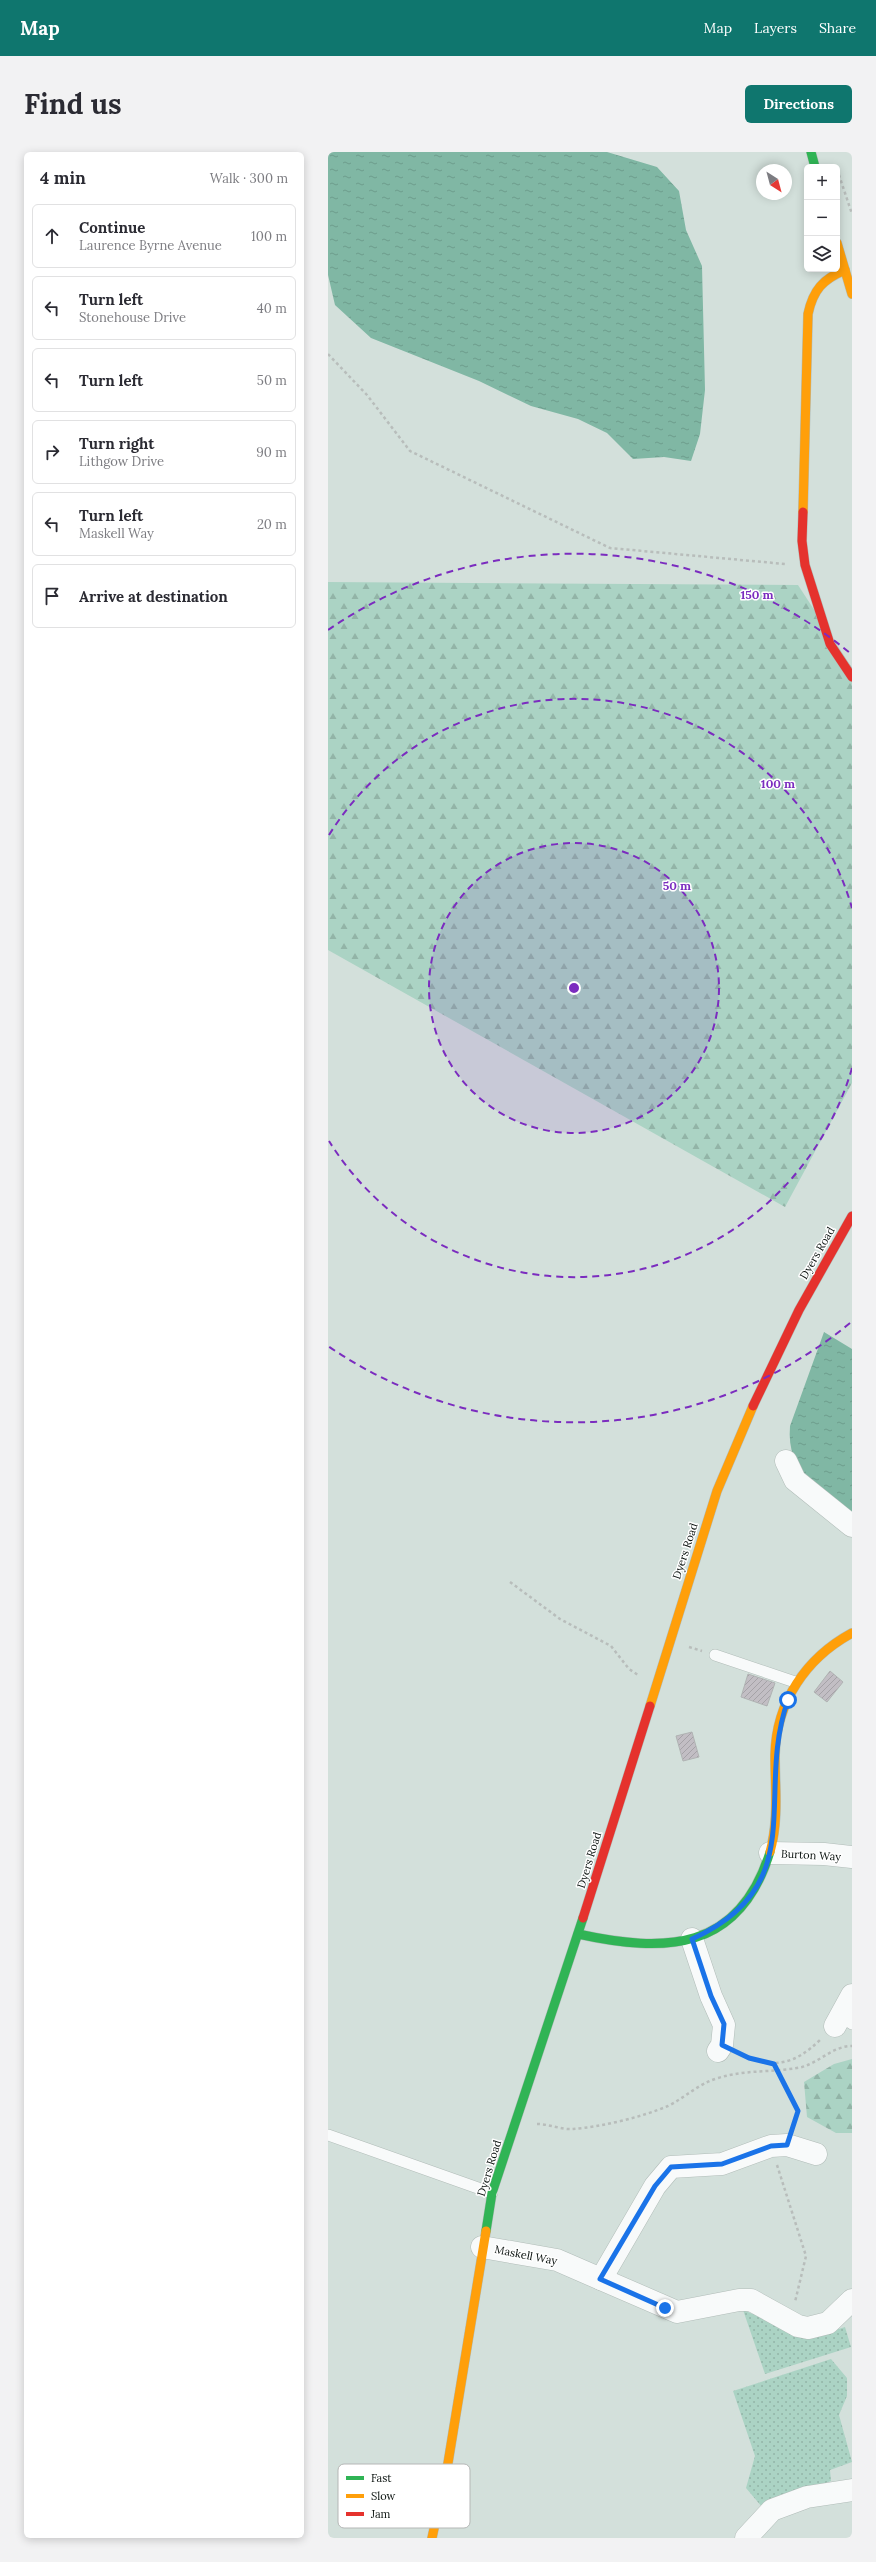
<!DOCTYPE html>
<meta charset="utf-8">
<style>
:root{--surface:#fff;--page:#f2f2f3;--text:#2b2b33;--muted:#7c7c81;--line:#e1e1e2;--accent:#0f766e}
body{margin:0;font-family:Lora,serif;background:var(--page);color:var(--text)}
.controls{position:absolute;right:12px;top:12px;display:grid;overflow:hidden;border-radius:6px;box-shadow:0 2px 10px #0003}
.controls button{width:36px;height:36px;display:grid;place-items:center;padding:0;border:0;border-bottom:1px solid var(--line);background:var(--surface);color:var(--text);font:20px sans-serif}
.compass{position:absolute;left:428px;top:12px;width:36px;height:36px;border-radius:50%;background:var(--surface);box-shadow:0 2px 10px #0003;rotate:144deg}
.stop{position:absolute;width:12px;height:12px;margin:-9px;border:3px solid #1a73e8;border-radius:50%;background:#fff}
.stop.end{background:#1a73e8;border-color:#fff;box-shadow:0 1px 4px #0008}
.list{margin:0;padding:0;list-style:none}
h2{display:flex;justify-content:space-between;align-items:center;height:52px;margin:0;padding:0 16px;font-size:17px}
h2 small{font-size:13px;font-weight:400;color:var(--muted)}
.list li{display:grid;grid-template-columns:26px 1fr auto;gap:12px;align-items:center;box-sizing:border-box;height:64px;margin:0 8px 8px;padding:0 8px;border:1px solid var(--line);border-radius:6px}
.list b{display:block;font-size:15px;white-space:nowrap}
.list p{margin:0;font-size:13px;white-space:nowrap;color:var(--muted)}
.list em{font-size:13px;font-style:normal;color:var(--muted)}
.icon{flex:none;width:22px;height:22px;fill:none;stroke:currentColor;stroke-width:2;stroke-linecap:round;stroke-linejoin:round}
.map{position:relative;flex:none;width:524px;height:2386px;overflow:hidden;border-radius:6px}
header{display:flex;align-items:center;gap:24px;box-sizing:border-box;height:56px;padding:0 20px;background:var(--accent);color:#fff}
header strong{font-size:19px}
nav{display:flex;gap:22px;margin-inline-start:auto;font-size:14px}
.intro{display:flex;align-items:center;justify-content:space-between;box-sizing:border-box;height:96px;padding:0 24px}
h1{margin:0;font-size:28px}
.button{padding:10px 18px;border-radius:6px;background:var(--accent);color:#fff;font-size:14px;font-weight:700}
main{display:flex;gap:24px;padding:0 24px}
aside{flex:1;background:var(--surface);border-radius:6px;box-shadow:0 2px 10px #0003}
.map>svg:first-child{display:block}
.grass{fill:url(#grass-dots)}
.forest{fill:url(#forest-firs)}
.water{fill:url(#water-ripples)}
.building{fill:url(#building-hatch);stroke:#b0b3b3}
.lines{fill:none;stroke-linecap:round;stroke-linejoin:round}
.lane-casing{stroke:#b1bcb8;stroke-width:12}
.street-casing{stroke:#b1bcb8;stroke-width:23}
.fast-casing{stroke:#b1bcb8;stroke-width:10}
.slow-casing{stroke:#b1bcb8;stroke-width:10}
.jam-casing{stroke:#b1bcb8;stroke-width:10}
.path{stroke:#b8bdbb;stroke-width:2.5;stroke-dasharray:3 3;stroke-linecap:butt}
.lane{stroke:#f8fafa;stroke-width:11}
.street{stroke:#f8fafa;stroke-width:22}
.fast{stroke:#30b455;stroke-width:9}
.slow{stroke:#ff9f0a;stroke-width:9}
.jam{stroke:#e5322d;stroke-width:9}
.route{stroke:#1a73e8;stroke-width:5}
.ring{fill:none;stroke:#7b2cbf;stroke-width:2;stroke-dasharray:7 5}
.labels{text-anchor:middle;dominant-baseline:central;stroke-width:3;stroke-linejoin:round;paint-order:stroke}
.street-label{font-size:11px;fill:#08100d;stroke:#fff}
.key{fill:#fff;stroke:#b5b7b6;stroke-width:1}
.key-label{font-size:11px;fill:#08100d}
.centre{fill:#7b2cbf;stroke:#fff;stroke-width:2}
.ring-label{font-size:12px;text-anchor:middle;font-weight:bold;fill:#7b2cbf;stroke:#fff;stroke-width:3;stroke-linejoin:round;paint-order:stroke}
</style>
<header>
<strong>Map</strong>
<nav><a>Map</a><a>Layers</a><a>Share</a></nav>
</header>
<div class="intro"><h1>Find us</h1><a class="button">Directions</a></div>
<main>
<aside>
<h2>4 min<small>Walk · 300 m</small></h2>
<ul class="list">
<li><svg class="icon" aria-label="ahead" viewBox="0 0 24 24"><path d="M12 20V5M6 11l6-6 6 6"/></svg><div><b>Continue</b><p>Laurence Byrne Avenue</p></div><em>100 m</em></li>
<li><svg class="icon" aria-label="left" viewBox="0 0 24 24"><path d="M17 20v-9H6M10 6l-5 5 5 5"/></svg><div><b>Turn left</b><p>Stonehouse Drive</p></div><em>40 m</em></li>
<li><svg class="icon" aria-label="left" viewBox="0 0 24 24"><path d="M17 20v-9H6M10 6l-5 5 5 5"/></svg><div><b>Turn left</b></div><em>50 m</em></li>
<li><svg class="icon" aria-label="right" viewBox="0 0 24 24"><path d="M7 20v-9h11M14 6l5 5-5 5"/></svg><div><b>Turn right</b><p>Lithgow Drive</p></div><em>90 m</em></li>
<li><svg class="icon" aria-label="left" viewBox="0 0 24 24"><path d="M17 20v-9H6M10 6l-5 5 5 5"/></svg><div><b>Turn left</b><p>Maskell Way</p></div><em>20 m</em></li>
<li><svg class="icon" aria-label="arrive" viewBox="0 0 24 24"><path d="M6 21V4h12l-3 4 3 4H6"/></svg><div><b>Arrive at destination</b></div></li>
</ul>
</aside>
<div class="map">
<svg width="524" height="2386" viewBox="0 0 524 2386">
<defs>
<pattern id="grass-dots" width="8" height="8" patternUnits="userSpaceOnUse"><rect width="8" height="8" fill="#abd3c4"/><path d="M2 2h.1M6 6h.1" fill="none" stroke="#92b4a7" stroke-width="1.8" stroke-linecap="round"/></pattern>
<pattern id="forest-firs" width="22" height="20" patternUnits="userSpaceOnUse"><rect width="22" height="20" fill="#abd3c4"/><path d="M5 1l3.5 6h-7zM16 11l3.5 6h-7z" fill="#92b4a7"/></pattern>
<pattern id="water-ripples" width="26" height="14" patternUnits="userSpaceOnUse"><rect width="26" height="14" fill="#80b7a4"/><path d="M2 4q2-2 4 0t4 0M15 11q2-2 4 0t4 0" fill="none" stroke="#6d9c8c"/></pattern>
<pattern id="building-hatch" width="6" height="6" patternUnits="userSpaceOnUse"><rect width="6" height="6" fill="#c2bec4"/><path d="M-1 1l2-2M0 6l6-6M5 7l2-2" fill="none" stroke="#a5a2a7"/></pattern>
</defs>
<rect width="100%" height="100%" fill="#d3e0db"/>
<g class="grass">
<path d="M 415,2158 C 447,2171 483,2188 517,2175 L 523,2195 L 437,2222 Z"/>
<polygon points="503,2207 519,2226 519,2244 511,2263 524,2310 502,2318 503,2329 434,2355 418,2336 427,2304 405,2239"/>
</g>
<g class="forest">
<polygon points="0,430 470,433 524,516 524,931 457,1055 0,798"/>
<polygon points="524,1907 524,1981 508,1981 479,1965 476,1930 506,1912"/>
</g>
<g class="water">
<polygon points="0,0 279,0 329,15 351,39 358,78 374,114 377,238 372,282 363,309 336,305 305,307 279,281 250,267 203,254 151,229 43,186 7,153 0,123"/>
<path d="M 496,1180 L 524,1197 L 524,1369 C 492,1341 458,1321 462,1274 Z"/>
</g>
<g class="building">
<polygon points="502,1519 515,1530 499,1550 486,1540"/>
<polygon points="420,1522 447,1531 439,1554 413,1545"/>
<polygon points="364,1580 371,1605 355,1609 348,1584"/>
</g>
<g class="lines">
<g class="lane-casing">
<g id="lane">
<polyline points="387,1503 467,1530"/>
<polyline points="512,1864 524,1872"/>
<polyline points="0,1983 164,2041"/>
</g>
</g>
<g class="street-casing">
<g id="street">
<polyline points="458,1309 467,1328 524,1374"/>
<polyline points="442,1701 496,1702 524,1705"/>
<polyline points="364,1787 383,1844 396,1873 394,1893 390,1899"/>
<polyline points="507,1874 524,1843"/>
<polyline points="154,2095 229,2108 349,2160 411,2148 423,2148 470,2174 480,2176 500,2171 524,2148"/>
<polyline points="273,2127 327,2034 343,2015 394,2012 443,1994 459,1993 488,2002"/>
<polyline points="418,2386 444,2358 479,2345 524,2338"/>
</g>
</g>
<g class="fast-casing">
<g id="fast">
<polyline points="483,0 487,15"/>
<path d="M 250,1782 C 337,1801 411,1800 442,1700"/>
<polyline points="158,2079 164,2041 255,1766"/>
</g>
</g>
<g class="slow-casing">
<g id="slow">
<polyline points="509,91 524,142"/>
<path d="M 475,360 L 480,162 C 485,138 495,127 517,118"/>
<polyline points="322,1554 389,1339 425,1254"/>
<path d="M 442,1700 C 451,1668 447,1636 447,1603 C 448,1550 478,1506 524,1481"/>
<polyline points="104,2386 120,2311 158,2079"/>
</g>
</g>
<g class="jam-casing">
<g id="jam">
<polyline points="475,360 474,389 477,413 502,492 524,525"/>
<polyline points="425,1254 471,1158 524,1064"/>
<polyline points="255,1766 322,1554"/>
</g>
</g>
<g class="path">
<polyline points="509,17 524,62"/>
<polyline points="0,202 39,243 82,299 282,396 457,412"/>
<polyline points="182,1430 232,1467 283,1494 301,1517 310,1523"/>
<polyline points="361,1495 374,1499"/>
<path d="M 413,1902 C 446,1918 467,1912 492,1888"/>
<polyline points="446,1912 470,1959 465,1973"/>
<path d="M 209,1972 C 221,1972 234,1978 245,1977 C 273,1975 314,1965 340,1954 C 358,1945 370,1932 390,1926 C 420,1917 445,1921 474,1915 C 492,1910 505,1894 524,1894"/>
<polyline points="449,2013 478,2104 467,2150"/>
</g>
<use href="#lane" class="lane"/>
<use href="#street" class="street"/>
<use href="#fast" class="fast"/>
<use href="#slow" class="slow"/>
<use href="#jam" class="jam"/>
</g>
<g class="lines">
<path class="route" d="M 337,2156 L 272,2127 L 327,2034 L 343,2015 L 394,2012 L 443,1994 L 459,1993 L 470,1959 L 446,1912 L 421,1906 L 394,1893 L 396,1872 L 383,1844 L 364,1787 C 485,1733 426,1643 460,1548"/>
</g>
<circle cx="246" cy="836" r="145" fill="#7b2cbf" fill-opacity=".12"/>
<g class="ring">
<circle cx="246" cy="836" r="145"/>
<path d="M524 916A289 289 0 0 1 1 989M1 683A289 289 0 0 1 524 756"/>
<path d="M522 1171A434 434 0 0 1 0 1194M0 478A434 434 0 0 1 522 501"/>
</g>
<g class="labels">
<g class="street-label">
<text transform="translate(489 1101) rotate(-60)">Dyers Road</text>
<text transform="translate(357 1399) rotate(-72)">Dyers Road</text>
<text transform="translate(483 1703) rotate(3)">Burton Way</text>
<text transform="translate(261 1708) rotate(-73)">Dyers Road</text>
<text transform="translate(161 2016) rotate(-73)">Dyers Road</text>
<text transform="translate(198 2103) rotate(11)">Maskell Way</text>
</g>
</g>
<rect x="10" y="2312" width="132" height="64" rx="6" class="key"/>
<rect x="18" y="2324" width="18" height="4" fill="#30b455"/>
<rect x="18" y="2342" width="18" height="4" fill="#ff9f0a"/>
<rect x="18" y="2360" width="18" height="4" fill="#e5322d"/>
<g class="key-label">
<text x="43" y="2330">Fast</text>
<text x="43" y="2348">Slow</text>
<text x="43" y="2366">Jam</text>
</g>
<circle cx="246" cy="836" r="6" class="centre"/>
<g class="ring-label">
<text x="429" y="447">150 m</text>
<text x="450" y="636">100 m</text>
<text x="349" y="738">50 m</text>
</g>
</svg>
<div class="controls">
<button>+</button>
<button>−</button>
<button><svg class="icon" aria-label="layers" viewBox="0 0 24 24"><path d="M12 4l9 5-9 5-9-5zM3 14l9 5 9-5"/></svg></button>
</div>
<svg class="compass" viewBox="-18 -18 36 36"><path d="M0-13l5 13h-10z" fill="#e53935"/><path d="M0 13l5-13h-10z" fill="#7c7c81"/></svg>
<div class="stop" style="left:460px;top:1548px"></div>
<div class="stop end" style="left:337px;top:2156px"></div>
</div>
</main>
